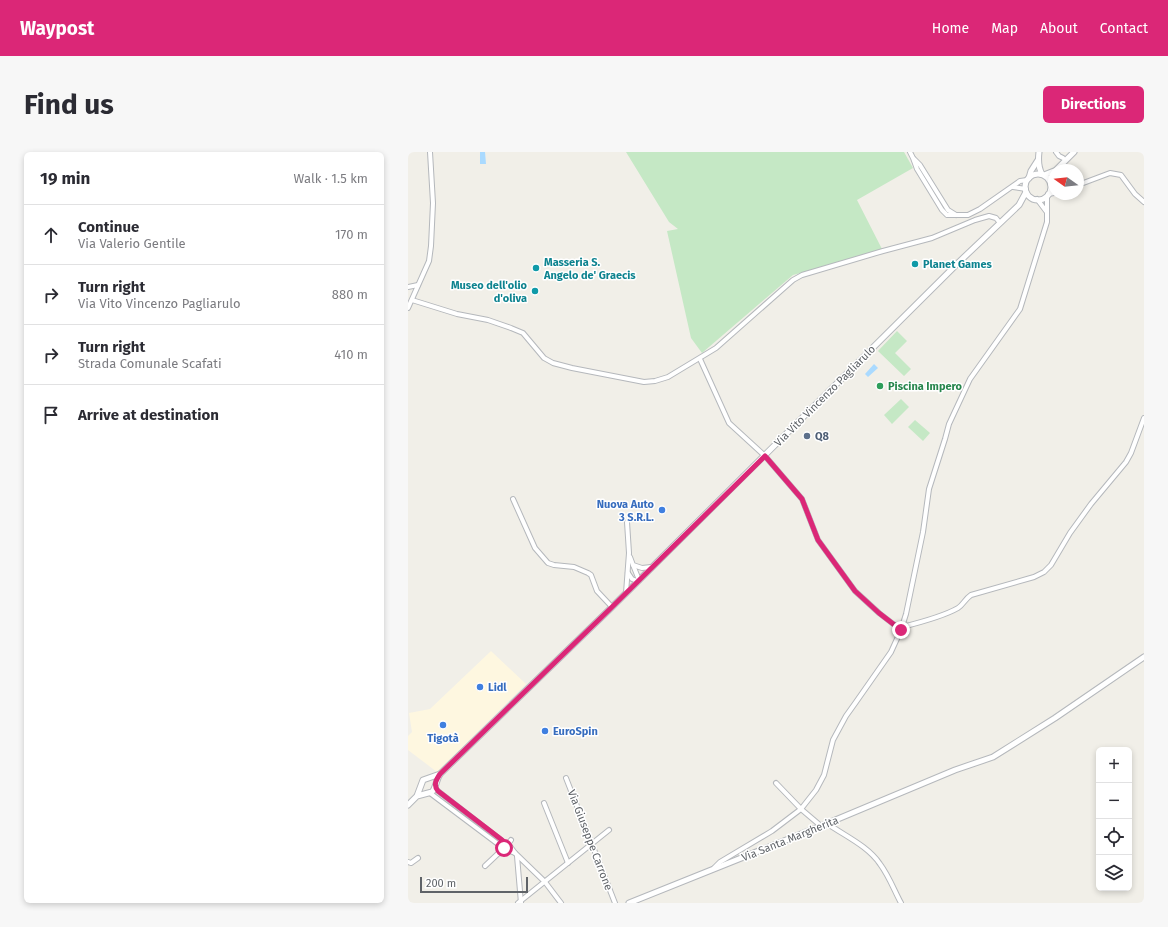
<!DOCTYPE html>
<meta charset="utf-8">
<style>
:root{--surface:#fff;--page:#f7f7f7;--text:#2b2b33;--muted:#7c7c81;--line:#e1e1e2;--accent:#db2777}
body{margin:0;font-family:"Fira Sans",sans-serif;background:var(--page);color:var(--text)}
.controls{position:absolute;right:12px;bottom:12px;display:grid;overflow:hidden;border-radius:6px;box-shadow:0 2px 6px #0003}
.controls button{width:36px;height:36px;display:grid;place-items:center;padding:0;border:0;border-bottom:1px solid var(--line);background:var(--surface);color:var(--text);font:20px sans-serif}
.compass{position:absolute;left:640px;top:12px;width:36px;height:36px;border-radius:50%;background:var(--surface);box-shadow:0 2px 6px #0003;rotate:285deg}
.scale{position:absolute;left:12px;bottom:10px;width:108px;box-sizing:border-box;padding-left:4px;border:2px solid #5f6368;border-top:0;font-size:11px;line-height:14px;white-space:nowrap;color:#5f6368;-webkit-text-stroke:3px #fff;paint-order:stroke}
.stop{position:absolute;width:12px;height:12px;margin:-9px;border:3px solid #db2777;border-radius:50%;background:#fff}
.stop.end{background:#db2777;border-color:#fff;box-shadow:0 1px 4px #0008}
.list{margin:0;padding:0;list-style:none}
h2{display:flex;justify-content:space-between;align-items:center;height:52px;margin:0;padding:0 16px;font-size:17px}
h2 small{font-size:13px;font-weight:400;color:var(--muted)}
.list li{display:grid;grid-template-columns:26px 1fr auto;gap:12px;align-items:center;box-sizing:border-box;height:60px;padding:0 16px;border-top:1px solid var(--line)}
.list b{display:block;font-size:15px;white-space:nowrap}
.list p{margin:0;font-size:13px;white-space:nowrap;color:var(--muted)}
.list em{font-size:13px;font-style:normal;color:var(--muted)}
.icon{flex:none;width:22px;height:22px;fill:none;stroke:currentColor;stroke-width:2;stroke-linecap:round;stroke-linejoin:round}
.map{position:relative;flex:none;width:736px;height:751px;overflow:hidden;border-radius:6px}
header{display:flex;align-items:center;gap:24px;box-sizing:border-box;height:56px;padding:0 20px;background:var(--accent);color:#fff}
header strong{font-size:19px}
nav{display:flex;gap:22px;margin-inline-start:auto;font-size:14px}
.intro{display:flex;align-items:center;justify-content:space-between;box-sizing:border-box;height:96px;padding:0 24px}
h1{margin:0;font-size:28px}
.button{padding:10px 18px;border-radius:6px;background:var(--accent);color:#fff;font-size:14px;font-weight:700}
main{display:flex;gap:24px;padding:0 24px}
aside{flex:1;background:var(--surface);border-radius:6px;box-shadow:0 2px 6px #0003}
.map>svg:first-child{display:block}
.commercial{fill:#fef7e0}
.green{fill:#c5e8c5}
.water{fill:#aadaff}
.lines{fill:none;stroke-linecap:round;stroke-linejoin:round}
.minor-casing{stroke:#b5b8bc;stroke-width:6}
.tertiary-casing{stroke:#b5b8bc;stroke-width:7}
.minor{stroke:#fff;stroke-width:4}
.tertiary{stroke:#fff;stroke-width:5}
.route{stroke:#db2777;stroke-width:5}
.culture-dot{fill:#0f9aa8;stroke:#fff;stroke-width:1.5}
.leisure-dot{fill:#2e9e5b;stroke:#fff;stroke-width:1.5}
.service-dot{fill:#5c6f8a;stroke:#fff;stroke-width:1.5}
.shop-dot{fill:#3f7fe0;stroke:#fff;stroke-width:1.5}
.labels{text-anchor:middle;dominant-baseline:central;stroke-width:3;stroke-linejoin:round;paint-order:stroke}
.culture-label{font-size:11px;font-weight:bold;fill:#0d838f;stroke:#fff;text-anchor:start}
.leisure-label{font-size:11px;font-weight:bold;fill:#27864d;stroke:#fff;text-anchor:start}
.street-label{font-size:11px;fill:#5f6368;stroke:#fff}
.service-label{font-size:11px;font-weight:bold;fill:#4e5e75;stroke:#fff;text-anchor:start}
.shop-label{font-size:11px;font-weight:bold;fill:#366cbe;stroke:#fff;text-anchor:start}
</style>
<header>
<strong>Waypost</strong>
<nav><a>Home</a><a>Map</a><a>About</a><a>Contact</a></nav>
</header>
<div class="intro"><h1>Find us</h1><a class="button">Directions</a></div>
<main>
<aside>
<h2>19 min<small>Walk · 1.5 km</small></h2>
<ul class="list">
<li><svg class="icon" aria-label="ahead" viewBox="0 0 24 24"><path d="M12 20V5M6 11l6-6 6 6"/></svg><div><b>Continue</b><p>Via Valerio Gentile</p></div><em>170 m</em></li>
<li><svg class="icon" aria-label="right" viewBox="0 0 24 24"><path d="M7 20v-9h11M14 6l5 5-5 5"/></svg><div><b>Turn right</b><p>Via Vito Vincenzo Pagliarulo</p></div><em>880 m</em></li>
<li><svg class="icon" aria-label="right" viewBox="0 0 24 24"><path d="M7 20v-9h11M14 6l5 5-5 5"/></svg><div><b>Turn right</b><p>Strada Comunale Scafati</p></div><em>410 m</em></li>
<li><svg class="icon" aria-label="arrive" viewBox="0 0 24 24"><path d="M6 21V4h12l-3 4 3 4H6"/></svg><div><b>Arrive at destination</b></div></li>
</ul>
</aside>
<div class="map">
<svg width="736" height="751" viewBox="0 0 736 751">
<rect width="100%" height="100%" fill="#f1efe8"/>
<polygon class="commercial" points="83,499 118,532 29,620 0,598 0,584 4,580 1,561 22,557"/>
<g class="green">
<polygon points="218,0 496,0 505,16 449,48 475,99 385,123 294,201 283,186 259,79 270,77 261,70"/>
<polygon points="489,179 499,189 487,201 503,217 496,224 470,199"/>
<polygon points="493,247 501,255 484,272 476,263"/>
<polygon points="507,268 522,281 515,289 500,275"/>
</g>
<g class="water">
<polygon points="72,0 77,0 78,12 72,12"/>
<polygon points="466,212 470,216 460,225 457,222"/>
</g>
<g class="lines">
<g class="minor-casing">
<g id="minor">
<polyline points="502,0 505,6 509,17 534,58 539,63 560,63 572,57 612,29 619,28"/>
<polyline points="648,0 651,4 655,6"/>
<polyline points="506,7 512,13 540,58 548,63"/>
<polyline points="643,32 646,33"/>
<polyline points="670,33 702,21 713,23 727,42 736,50"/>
<polyline points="605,35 618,37"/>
<polyline points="640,42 646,41"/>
<polyline points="629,47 638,59"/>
<polyline points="0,135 10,133"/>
<polyline points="4,148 49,162 80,168 103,176 115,181 136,206 145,211 164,216 236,230 247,229 260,225 308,196 385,128 394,123 475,99 524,86 567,68 581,64 588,66 592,71"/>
<polyline points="0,156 21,109 23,94 25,51 22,0"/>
<polyline points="292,207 321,271 357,304 394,347 410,388 447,439 471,461 493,478"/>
<polyline points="105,347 127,396 140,411 146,413 166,415 180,421 183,423 189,439 204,455"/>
<polyline points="222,405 225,413 234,416 243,415"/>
<polyline points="225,413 231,428"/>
<polyline points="220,421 224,427 229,429"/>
<polyline points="218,441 221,401 219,370"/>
<path d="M 494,475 C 510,471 536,464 550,456 C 555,453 557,447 563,443 L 626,425 L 636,420 L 643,413 L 662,381 L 683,352 L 718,310 L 723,301 L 736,266"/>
<polyline points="158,626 207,751"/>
<polyline points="368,631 393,657 413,674"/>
<polyline points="27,636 30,639 97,691"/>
<polyline points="22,641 94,695"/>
<polyline points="136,651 160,711"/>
<path d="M 420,672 C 437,684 460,694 472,712 C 481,724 486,738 493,751"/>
<polyline points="100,692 103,688"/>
<polyline points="97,697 107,701 101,693"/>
<polyline points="107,701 137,730 153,751"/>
<polyline points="109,704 113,751"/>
<polyline points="0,710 3,711 10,706"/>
<polyline points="77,714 96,696"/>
<polyline points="306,716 312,710 364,679 393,657 408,638 416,623 425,588 438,564 448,550 483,500 493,478 498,462 515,380 521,337 537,287 541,272 562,227 612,157 639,70 639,44"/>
<polyline points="110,751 201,678"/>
</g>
</g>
<g class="tertiary-casing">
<g id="tertiary">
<path d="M 631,0 C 630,8 630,15 634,22"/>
<polyline points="648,18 666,0"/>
<circle cx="630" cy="35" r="13"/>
<polyline points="636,23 646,19"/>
<polyline points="621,26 623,19 630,8"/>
<polyline points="32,622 204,455 551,110 611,53 618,40"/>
<path d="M 0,653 L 9,644 L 15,628 L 32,622 C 28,628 28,636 24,640 L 9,644"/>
<polyline points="221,751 413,674 547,618 585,605 647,566 736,505"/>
</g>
</g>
<use href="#minor" class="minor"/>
<use href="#tertiary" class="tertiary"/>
</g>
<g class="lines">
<path class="route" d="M 96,696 L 94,693 L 97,691 L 94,688 L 30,639 C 25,633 28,628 32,622 L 204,455 L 357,304 L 394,347 L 410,388 L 447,439 L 471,461 L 493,478"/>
</g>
<g class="culture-dot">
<circle cx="507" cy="112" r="4"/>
<circle cx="128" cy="116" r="4"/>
<circle cx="127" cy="139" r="4"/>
</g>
<circle class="leisure-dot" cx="472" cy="234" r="4"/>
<circle class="service-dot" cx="399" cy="284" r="4"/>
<g class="shop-dot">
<circle cx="254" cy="358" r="4"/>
<circle cx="72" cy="535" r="4"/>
<circle cx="35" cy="573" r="4"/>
<circle cx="137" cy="579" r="4"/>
</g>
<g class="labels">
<g class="culture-label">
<text x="136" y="110">Masseria S.<tspan x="136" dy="13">Angelo de' Graecis</tspan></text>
<text x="515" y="112">Planet Games</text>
<text x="119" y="133" text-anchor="end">Museo dell'olio<tspan x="119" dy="13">d'oliva</tspan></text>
</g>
<g class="leisure-label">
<text x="480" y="234">Piscina Impero</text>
</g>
<g class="street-label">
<text transform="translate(417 244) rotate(-45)">Via Vito Vincenzo Pagliarulo</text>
<text transform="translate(382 687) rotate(-22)">Via Santa Margherita</text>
<text transform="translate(182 688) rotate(69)">Via Giuseppe Carrone</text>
</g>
<g class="service-label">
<text x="407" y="284">Q8</text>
</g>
<g class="shop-label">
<text x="246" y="352" text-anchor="end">Nuova Auto<tspan x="246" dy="13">3 S.R.L.</tspan></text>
<text x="80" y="535">Lidl</text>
<text x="145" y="579">EuroSpin</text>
<text x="35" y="586" text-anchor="middle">Tigotà</text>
</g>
</g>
</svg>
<div class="controls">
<button>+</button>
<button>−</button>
<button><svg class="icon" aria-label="locate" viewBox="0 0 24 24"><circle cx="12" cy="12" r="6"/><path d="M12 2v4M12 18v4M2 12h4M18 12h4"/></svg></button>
<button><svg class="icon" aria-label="layers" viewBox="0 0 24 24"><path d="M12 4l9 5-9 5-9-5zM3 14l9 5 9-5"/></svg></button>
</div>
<svg class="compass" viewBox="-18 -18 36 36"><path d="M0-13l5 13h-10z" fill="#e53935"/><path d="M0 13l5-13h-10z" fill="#7c7c81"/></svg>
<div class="scale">200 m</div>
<div class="stop" style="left:96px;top:696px"></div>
<div class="stop end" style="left:493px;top:478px"></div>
</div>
</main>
